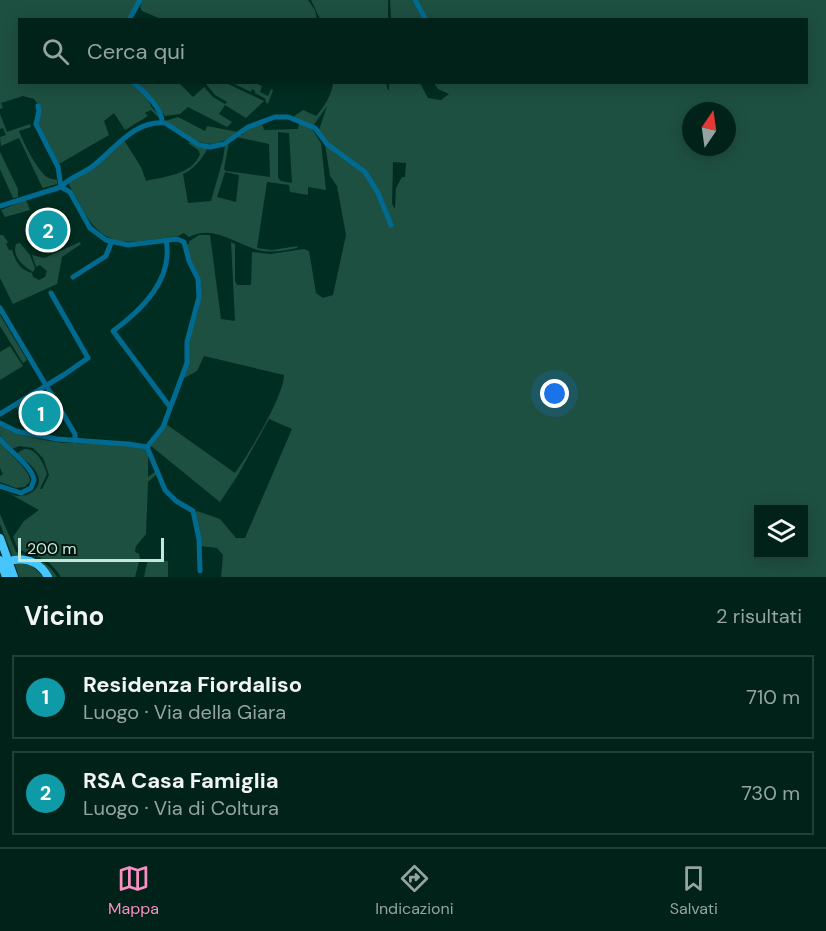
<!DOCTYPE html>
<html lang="it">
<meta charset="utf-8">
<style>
:root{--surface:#002219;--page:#0e2f26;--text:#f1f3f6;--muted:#95a4a2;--line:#223f38;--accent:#fc8fc1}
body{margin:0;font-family:"DM Sans",sans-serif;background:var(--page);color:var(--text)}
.controls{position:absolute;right:18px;bottom:18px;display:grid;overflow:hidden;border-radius:0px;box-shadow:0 3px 15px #0003}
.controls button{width:54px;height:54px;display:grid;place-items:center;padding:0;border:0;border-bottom:2px solid var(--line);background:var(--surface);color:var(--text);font:30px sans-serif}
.compass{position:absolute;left:682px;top:102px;width:54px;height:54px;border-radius:50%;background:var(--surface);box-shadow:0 3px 15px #0003;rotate:13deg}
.scale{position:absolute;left:18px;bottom:15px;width:146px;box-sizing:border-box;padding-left:6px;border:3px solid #c2e8db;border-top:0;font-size:16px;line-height:21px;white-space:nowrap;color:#c2e8db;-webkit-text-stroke:4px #00120c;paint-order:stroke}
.you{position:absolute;left:555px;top:394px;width:21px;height:21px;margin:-15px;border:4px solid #fff;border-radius:50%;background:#1a73e8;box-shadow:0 0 0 9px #1a73e833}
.badge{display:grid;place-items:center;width:39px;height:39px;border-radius:50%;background:var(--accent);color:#fff;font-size:20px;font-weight:700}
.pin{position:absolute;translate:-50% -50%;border:3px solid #fff;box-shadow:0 2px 6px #0006}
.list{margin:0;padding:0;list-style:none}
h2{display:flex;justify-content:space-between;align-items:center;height:78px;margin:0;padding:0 24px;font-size:26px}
h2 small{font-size:20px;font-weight:400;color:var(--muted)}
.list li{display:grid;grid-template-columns:39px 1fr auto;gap:18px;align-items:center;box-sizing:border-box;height:84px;margin:0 12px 12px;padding:0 12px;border:2px solid var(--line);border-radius:0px}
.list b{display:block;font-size:22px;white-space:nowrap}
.list p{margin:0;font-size:20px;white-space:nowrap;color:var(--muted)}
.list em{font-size:20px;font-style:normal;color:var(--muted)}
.icon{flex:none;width:33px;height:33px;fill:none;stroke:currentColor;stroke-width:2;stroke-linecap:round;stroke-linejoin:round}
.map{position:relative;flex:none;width:826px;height:577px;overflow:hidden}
.search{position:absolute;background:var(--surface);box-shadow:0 3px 15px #0003;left:18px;right:18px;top:18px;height:66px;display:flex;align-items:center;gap:15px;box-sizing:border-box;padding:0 21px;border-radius:0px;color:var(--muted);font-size:22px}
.sheet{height:270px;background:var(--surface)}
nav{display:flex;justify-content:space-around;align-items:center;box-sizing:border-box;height:84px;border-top:2px solid var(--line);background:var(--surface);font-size:16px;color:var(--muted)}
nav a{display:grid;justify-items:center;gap:3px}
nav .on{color:var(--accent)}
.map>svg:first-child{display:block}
.green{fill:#1e5042;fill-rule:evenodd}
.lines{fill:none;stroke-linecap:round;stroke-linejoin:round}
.minor{stroke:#006a90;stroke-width:5}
.highway{stroke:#47c5fd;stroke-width:8}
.highway-bridge{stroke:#47c5fd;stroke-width:8}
</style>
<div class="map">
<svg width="826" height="577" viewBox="0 0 826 577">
<rect width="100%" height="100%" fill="#002d21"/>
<g class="green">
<polygon points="0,0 139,0 128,19 20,20 20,82 131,83 146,96 152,108 160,115 160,119 151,110 145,113 148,116 125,130 114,113 104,121 109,135 59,164 38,123 39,106 34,99 23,96 1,103 3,108 0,109"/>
<polygon points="142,0 308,0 315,10 317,19 161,19 142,11 140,7"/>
<polygon points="311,0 388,0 388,19 320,19"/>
<polygon points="390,0 412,0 424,19 391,19"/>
<path d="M 417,0 L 826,0 L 826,577 L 221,577 L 223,555 L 217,548 L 200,546 L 195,514 L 197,511 L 220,519 L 236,538 L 245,538 L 292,429 L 269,419 L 238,475 L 220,502 L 151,446 L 166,424 L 235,473 C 248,455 284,396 284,375 L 204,356 L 197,371 L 184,378 L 188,344 L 201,295 L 186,245 L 190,243 L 188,242 L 199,235 L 210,235 L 221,319 L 235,321 L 231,242 L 235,244 L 235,281 L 237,285 L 251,285 L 252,252 L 270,254 L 304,249 L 309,251 L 316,293 L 323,298 L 333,295 L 346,235 L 337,186 L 330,176 L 325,144 L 328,145 L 319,130 L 327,106 L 313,126 L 293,117 L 303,110 L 316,116 C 324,107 332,95 333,83 L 386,83 L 388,90 L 389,90 L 389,83 L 420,83 L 428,98 L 441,100 L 449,94 L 438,89 L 434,83 L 806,82 L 806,20 L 427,19 ZM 691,111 L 727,111 L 727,147 L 691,147 ZM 393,162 L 406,163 L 405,177 L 402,177 L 396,188 L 395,209 L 392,204 ZM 758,509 L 804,509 L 804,554 L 758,554 Z"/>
<polygon points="139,83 179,83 193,97 204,87 213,97 225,104 227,102 215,95 206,84 207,83 226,83 264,101 246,118 225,105 219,114 232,122 227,127 188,107 180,114 165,116"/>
<polygon points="232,83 255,83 262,86 260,92 268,96 271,89 273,90 268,104 265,101 266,99 255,93 255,91 252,89 251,92"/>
<path d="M 0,114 L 7,132 L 30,124 L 31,127 L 19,131 C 23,142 37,170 47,177 C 50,179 54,179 57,180 L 57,184 L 43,188 L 42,187 L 19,138 L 1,146 L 0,137 L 6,135 L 3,128 L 0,129 Z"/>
<path d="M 178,117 L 205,131 L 207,126 L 238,132 C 206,156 194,139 165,121 Z"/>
<path d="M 262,123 L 264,130 L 298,129 L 299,123 L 312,129 L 321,143 L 326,190 L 308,187 L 308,195 L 290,192 L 289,185 L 267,182 L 257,248 L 272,250 L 298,246 L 297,248 C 284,251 271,253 258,250 C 236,244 213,224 189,237 L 184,233 L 178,236 C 129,242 105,254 79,203 C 76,196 71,190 68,182 L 124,140 L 141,167 L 146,181 C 166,176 192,175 200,154 L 198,150 L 188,143 L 192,142 L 208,148 C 202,159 194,169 183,174 L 188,203 L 211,201 L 223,159 L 225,146 L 229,142 L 224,169 L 226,171 L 270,177 L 269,144 L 236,137 L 239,135 L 243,135 L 244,131 ZM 278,132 L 289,133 L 292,183 L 281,181 L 278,178 ZM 225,172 L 239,175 L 236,202 L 217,197 Z"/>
<polygon points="0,152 18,189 18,197 13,198 0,169"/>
<polygon points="26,200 30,210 5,217 1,210"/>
<path d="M 0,235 L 3,235 L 8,242 L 6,244 L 9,250 L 12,250 C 16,262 20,270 32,273 L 33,277 L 39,280 L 45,277 L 47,271 L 40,265 L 36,267 L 32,255 L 44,258 L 80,242 L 81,244 L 62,257 L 57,284 L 13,304 L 0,278 Z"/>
<path d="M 20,243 L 30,255 L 35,268 L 33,272 C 23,266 12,257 16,244 Z"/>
<polygon points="0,315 27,360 23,363 0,326"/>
<polygon points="10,346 23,366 0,380 0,352"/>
<polygon points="22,402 40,435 29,433 30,429 25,428 16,406"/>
<path d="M 0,425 C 22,435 47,443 72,443 C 97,444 121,443 145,449 L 148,455 L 148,477 L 156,471 L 158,473 L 148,482 L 146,534 L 136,546 L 135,552 L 139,554 L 140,558 L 135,577 L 61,577 C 48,556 38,558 18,549 L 13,537 L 24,521 L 39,510 L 10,494 C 26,501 48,488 35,470 C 31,464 23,459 17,454 C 30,439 44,461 47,474 L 40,489 L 42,489 L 49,475 L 43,458 L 33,448 L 19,446 L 12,449 L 0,435 Z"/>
<path d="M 0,443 C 8,453 31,471 30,481 L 25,487 L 16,488 L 0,482 L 0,476 L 3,474 L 0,468 Z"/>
<path d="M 0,514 L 16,552 C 33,559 47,559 57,577 L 52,577 L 46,568 L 13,557 L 0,524 Z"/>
<polygon points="148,559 168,561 168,577 144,577"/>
<polygon points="21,563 32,566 44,577 19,577 15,564"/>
</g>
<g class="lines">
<g class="minor">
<polyline points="415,0 426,20"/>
<polyline points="129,20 140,0"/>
<path d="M 133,82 C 143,90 163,110 162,122"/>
<polyline points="38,106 39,111 36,124 58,167 61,187"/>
<path d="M 61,187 C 69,177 83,174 93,166 C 115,149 134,120 165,123 L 199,145 L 210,147 L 224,144 L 248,127 L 275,117 L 288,117 L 315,128 L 327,144 L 365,172 L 378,193 L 391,225"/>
<polyline points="0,206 61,187 70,192 90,228 106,240 128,245 177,239 184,242 189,261 198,279 199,297 187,342 187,363 163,427 147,447"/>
<path d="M 166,240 C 174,279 142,310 113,331 L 170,407"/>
<polyline points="73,277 106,256 111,243"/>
<polyline points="0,308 75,434 75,441"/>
<polyline points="0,414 65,374 88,358 51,293"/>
<polyline points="0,423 16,431 57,439 128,444 147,447"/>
<path d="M 0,439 C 9,451 32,466 34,480 L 31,488 L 21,493 L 0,486"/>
<polyline points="147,447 165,490 176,501 193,511 199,539 200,571"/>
</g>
<g class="highway">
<polyline points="0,538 14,577"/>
<polyline points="0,560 6,577"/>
<path d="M 14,560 C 29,558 41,564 48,577"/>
</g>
<polyline class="highway-bridge" points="0,564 14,560"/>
</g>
</svg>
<div class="controls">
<button><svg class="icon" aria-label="layers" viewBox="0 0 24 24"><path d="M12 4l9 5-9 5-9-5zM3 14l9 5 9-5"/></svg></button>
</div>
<svg class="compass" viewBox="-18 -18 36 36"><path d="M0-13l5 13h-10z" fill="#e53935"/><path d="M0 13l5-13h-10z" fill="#95a4a2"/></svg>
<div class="scale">200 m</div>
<div class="you"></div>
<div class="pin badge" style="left:41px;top:413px;background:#0f9aa8">1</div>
<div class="pin badge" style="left:48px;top:230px;background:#0f9aa8">2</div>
<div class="search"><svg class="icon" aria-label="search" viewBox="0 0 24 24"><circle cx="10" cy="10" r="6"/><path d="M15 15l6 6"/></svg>Cerca qui</div>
</div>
<section class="sheet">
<h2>Vicino<small>2 risultati</small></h2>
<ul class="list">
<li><span class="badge" style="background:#0f9aa8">1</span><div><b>Residenza Fiordaliso</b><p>Luogo · Via della Giara</p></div><em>710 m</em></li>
<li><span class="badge" style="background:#0f9aa8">2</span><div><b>RSA Casa Famiglia</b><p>Luogo · Via di Coltura</p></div><em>730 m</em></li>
</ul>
</section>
<nav>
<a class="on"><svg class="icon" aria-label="map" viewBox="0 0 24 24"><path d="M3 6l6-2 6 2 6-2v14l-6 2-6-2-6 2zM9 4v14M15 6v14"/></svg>Mappa</a>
<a><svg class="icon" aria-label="directions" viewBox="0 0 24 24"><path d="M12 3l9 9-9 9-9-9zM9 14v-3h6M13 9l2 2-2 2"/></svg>Indicazioni</a>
<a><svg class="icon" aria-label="saved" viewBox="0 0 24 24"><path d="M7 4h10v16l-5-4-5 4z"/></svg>Salvati</a>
</nav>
